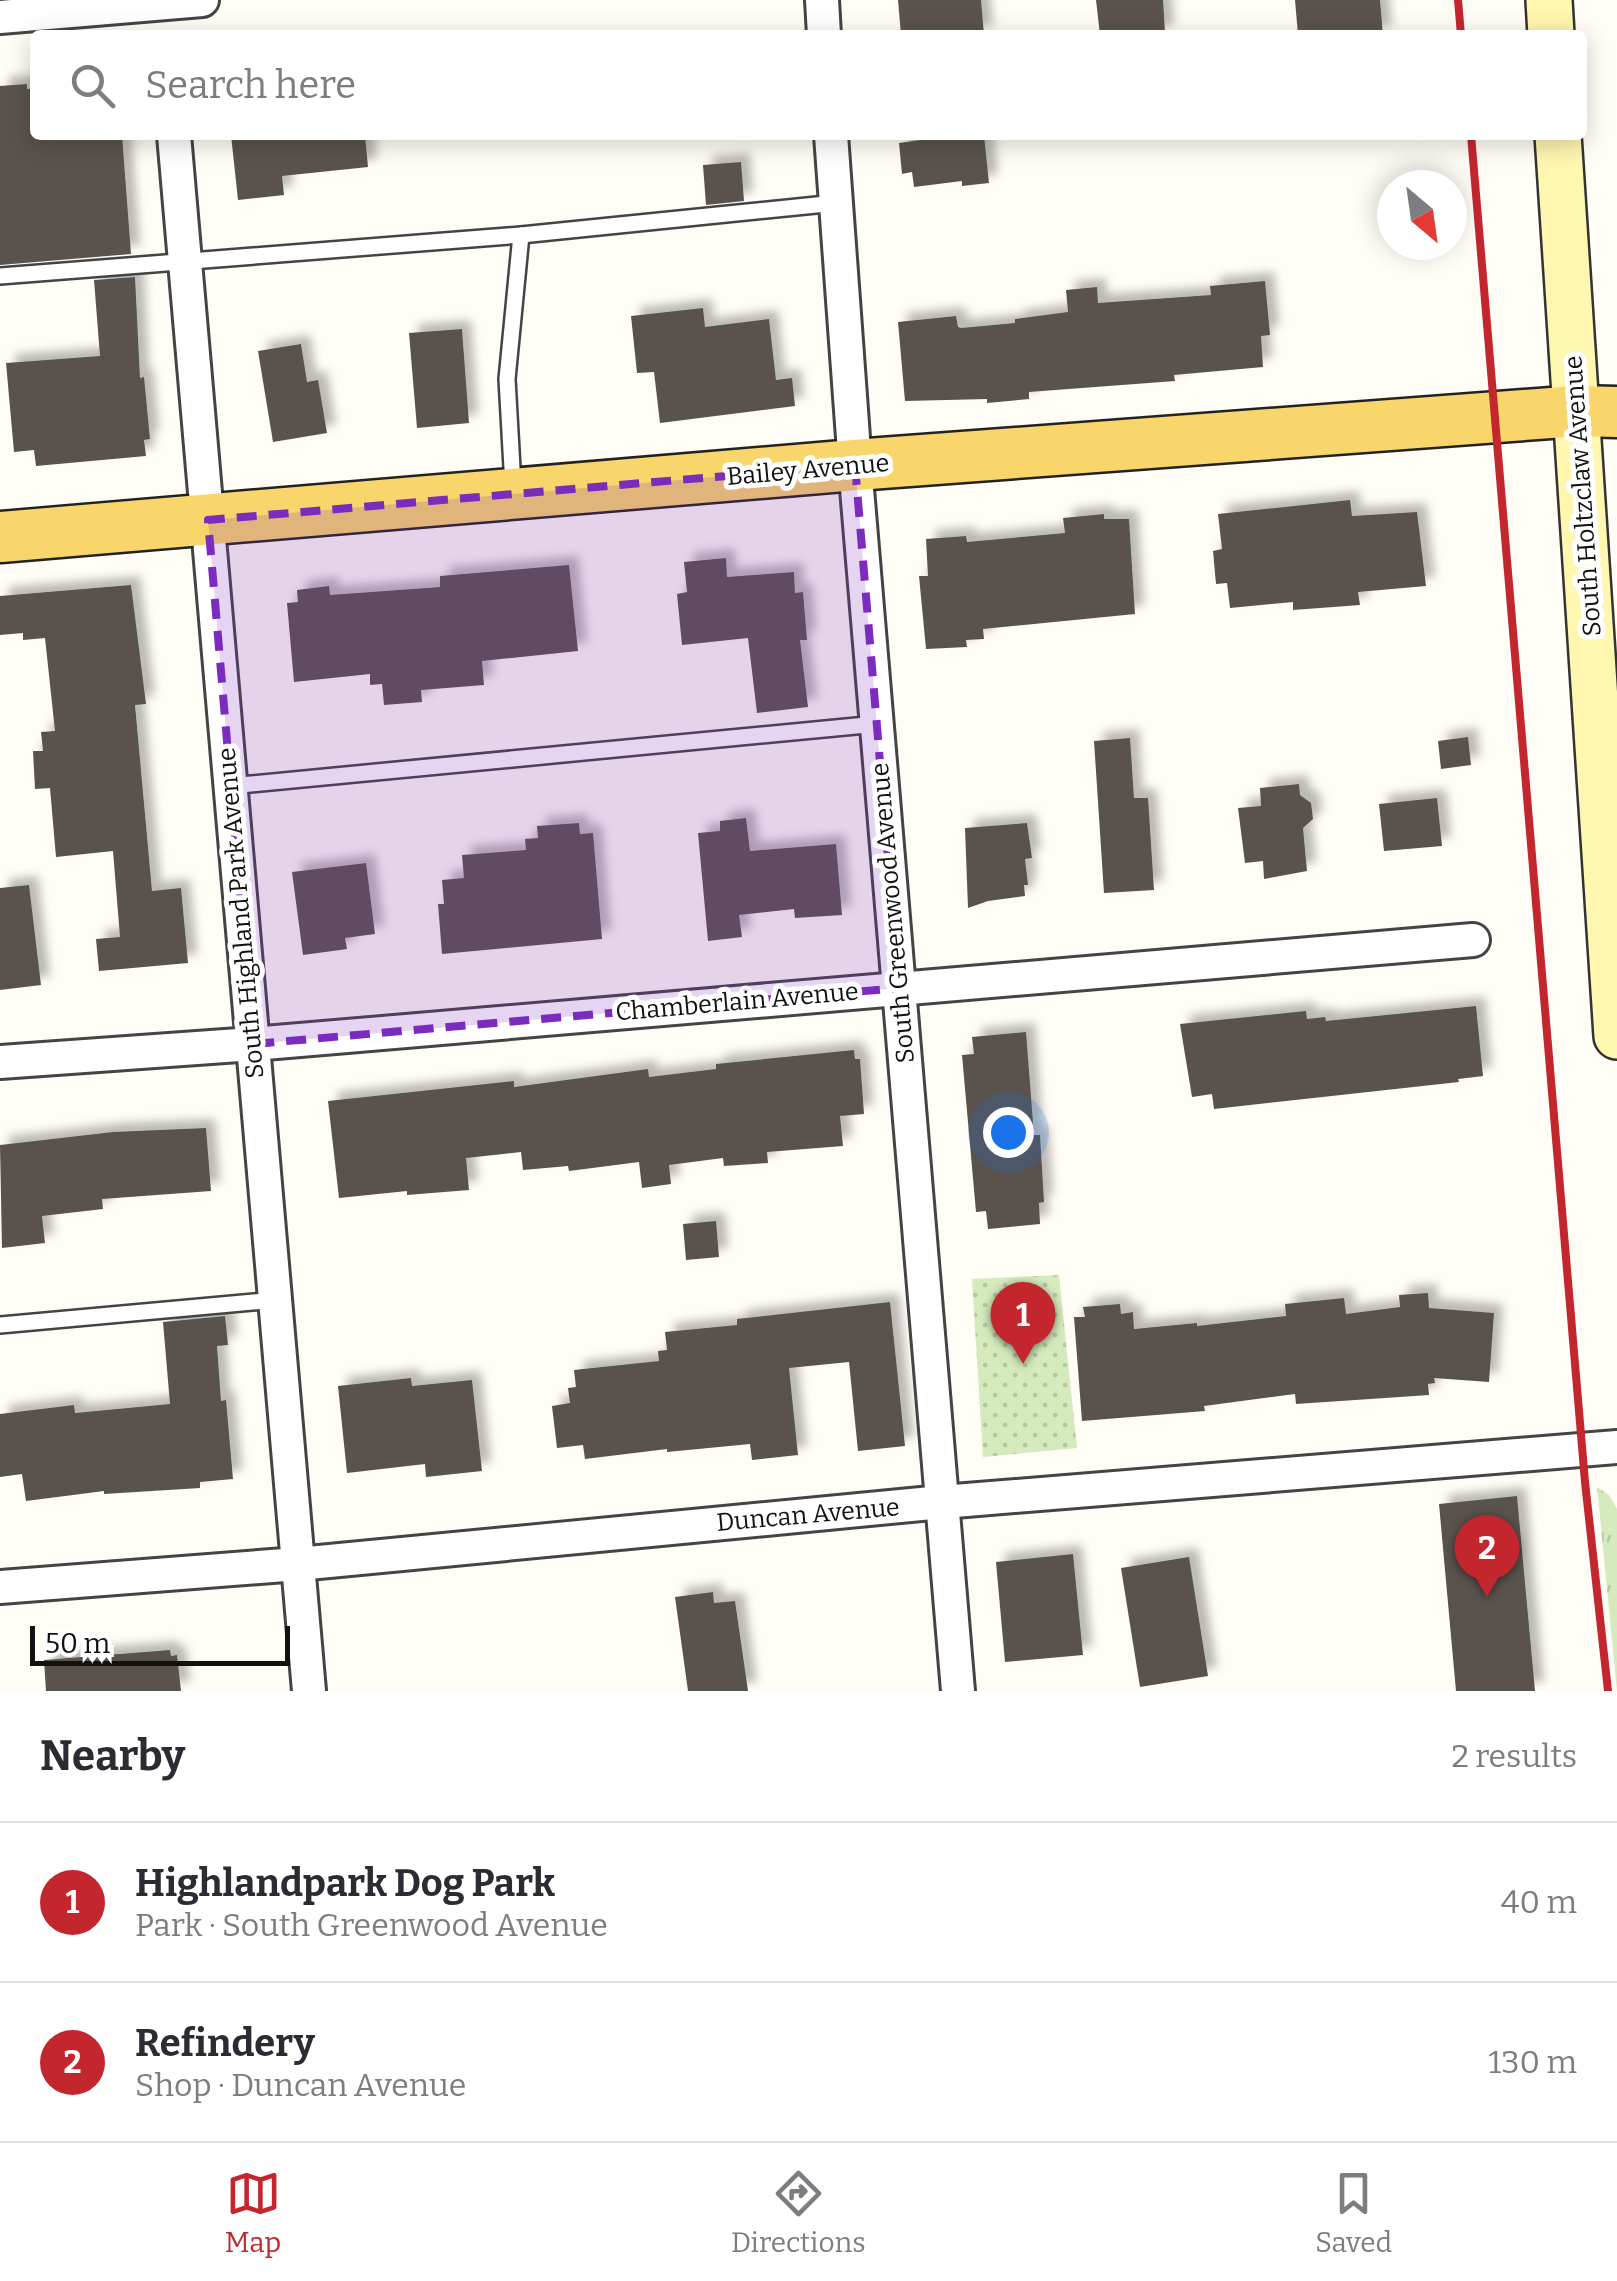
<!DOCTYPE html>
<meta charset="utf-8">
<style>
:root{--surface:#fff;--page:#f7f7f7;--text:#2b2b33;--muted:#7c7c81;--line:#e1e1e2;--accent:#c4262e}
body{margin:0;font-family:Bitter,serif;background:var(--page);color:var(--text)}
.compass{position:absolute;left:1377px;top:170px;width:90px;height:90px;border-radius:50%;background:var(--surface);box-shadow:0 5px 25px #0003;rotate:151deg}
.scale{position:absolute;left:30px;bottom:25px;width:260px;box-sizing:border-box;padding-left:10px;border:5px solid #111;border-top:0;font-size:28px;line-height:35px;white-space:nowrap;color:#111;-webkit-text-stroke:8px #fff;paint-order:stroke}
.you{position:absolute;left:1008px;top:1132px;width:35px;height:35px;margin:-25px;border:8px solid #fff;border-radius:50%;background:#1a73e8;box-shadow:0 0 0 15px #1a73e833}
.badge{display:grid;place-items:center;width:65px;height:65px;border-radius:50%;background:var(--accent);color:#fff;font-size:32px;font-weight:700}
.pin{position:absolute;translate:-50% -82px;filter:drop-shadow(0 2px 5px #0008)}
.pin::after{content:'';position:absolute;top:52px;width:35px;height:30px;background:inherit;clip-path:polygon(0 0,100% 0,50% 100%)}
.list{margin:0;padding:0;list-style:none}
h2{display:flex;justify-content:space-between;align-items:center;height:130px;margin:0;padding:0 40px;font-size:42px}
h2 small{font-size:32px;font-weight:400;color:var(--muted)}
.list li{display:grid;grid-template-columns:65px 1fr auto;gap:30px;align-items:center;box-sizing:border-box;height:160px;padding:0 40px;border-top:2px solid var(--line)}
.list b{display:block;font-size:38px;white-space:nowrap}
.list p{margin:0;font-size:32px;white-space:nowrap;color:var(--muted)}
.list em{font-size:32px;font-style:normal;color:var(--muted)}
.icon{flex:none;width:55px;height:55px;fill:none;stroke:currentColor;stroke-width:2;stroke-linecap:round;stroke-linejoin:round}
.map{position:relative;flex:none;width:1617px;height:1691px;overflow:hidden}
.search{position:absolute;background:var(--surface);box-shadow:0 5px 25px #0003;left:30px;right:30px;top:30px;height:110px;display:flex;align-items:center;gap:25px;box-sizing:border-box;padding:0 35px;border-radius:10px;color:var(--muted);font-size:38px}
.sheet{height:450px;background:var(--surface)}
nav{display:flex;justify-content:space-around;align-items:center;box-sizing:border-box;height:140px;border-top:2px solid var(--line);background:var(--surface);font-size:28px;color:var(--muted)}
nav a{display:grid;justify-items:center;gap:5px}
nav .on{color:var(--accent)}
.map>svg:first-child{display:block}
.grass{fill:url(#grass-tufts)}
.park{fill:url(#park-dots)}
.building{fill:#5a524d;filter:url(#shadow)}
.lines{fill:none;stroke-linecap:round;stroke-linejoin:round}
.service-casing{stroke:#444;stroke-width:20}
.minor-casing{stroke:#444;stroke-width:38}
.secondary-casing{stroke:#333;stroke-width:50}
.primary-casing{stroke:#222;stroke-width:55}
.service{stroke:#fff;stroke-width:15}
.minor{stroke:#fff;stroke-width:32}
.secondary{stroke:#fff6b0;stroke-width:45}
.primary{stroke:#f9d66b;stroke-width:50}
.rail{stroke:#c4262e;stroke-width:8}
.marked{fill:#7b2cbf;fill-opacity:0.2;stroke:#7b2cbf;stroke-width:8;stroke-dasharray:20 12;stroke-linejoin:round}
.labels{text-anchor:middle;dominant-baseline:central;stroke-width:10;stroke-linejoin:round;paint-order:stroke}
.street-label{font-size:25px;fill:#111;stroke:#fff}
</style>
<div class="map">
<svg width="1617" height="1691" viewBox="0 0 1617 1691">
<defs>
<pattern id="grass-tufts" width="24" height="20" patternUnits="userSpaceOnUse" patternTransform="scale(2.5)"><rect width="24" height="20" fill="#d5ebbd"/><path d="M3 7l-1-3M5 7V3M7 7l1-3M15 17l-1-3M17 17v-4M19 17l1-3" fill="none" stroke="#b6c8a1"/></pattern>
<pattern id="park-dots" width="8" height="8" patternUnits="userSpaceOnUse" patternTransform="scale(2.5)"><rect width="8" height="8" fill="#d5ebbd"/><path d="M2 2h.1M6 6h.1" fill="none" stroke="#b6c8a1" stroke-width="1.8" stroke-linecap="round"/></pattern>
<filter id="shadow"><feDropShadow dx="9" dy="-9" stdDeviation="5" flood-color="#0004"/></filter>
</defs>
<rect width="100%" height="100%" fill="#fffdf5"/>
<polygon class="grass" points="1597,1487 1609,1495 1617,1509 1617,1691"/>
<polygon class="park" points="1059,1275 1077,1448 983,1457 972,1279"/>
<g class="building">
<polygon points="898,0 981,0 984,35 901,35"/>
<polygon points="1096,0 1163,0 1165,32 1161,35 1100,35"/>
<polygon points="1295,0 1380,0 1383,35 1298,35"/>
<polygon points="27,84 27,89 35,88 35,135 122,135 131,254 0,265 0,86"/>
<polygon points="231,135 365,135 368,167 282,176 284,195 238,200"/>
<polygon points="958,135 984,135 989,183 962,186 962,181 914,187 912,172 902,174 899,143"/>
<polygon points="741,162 744,201 706,205 703,165"/>
<polygon points="135,277 140,378 144,377 150,439 144,440 146,456 36,466 34,450 14,452 6,363 100,356 94,280"/>
<polygon points="1265,281 1270,335 1261,336 1263,367 1174,375 1175,381 1029,392 1029,399 987,403 987,399 905,401 898,322 956,316 958,327 961,328 1015,323 1015,319 1068,312 1066,290 1097,287 1098,303 1211,295 1210,286"/>
<polygon points="703,308 705,327 769,319 776,380 792,378 795,406 660,423 654,372 637,373 631,316"/>
<polygon points="462,329 469,423 417,428 409,333"/>
<polygon points="301,344 307,382 318,380 327,433 273,442 258,351"/>
<polygon points="1350,500 1352,516 1417,512 1426,586 1358,592 1360,605 1293,610 1293,602 1230,608 1227,583 1216,584 1213,551 1222,549 1218,514"/>
<polygon points="1104,514 1104,519 1129,519 1135,614 983,629 984,639 966,640 967,647 926,649 919,576 928,576 926,539 966,536 967,542 1065,533 1063,518"/>
<polygon points="726,558 727,577 794,572 795,593 803,592 807,640 800,640 808,707 757,713 748,638 682,645 677,594 687,592 684,562"/>
<polygon points="569,565 578,651 482,661 484,685 421,690 422,702 384,705 382,684 370,685 370,674 294,682 287,603 298,602 297,590 329,586 330,595 440,587 440,576"/>
<polygon points="131,585 146,704 135,705 152,891 181,888 188,963 99,971 96,939 120,937 113,851 56,857 50,788 35,789 33,751 43,751 41,732 55,731 45,638 23,640 23,633 0,635 0,596"/>
<polygon points="1468,737 1471,765 1441,769 1438,741"/>
<polygon points="1130,738 1134,798 1148,798 1154,890 1104,893 1094,741"/>
<polygon points="1299,784 1300,795 1311,803 1313,819 1303,828 1307,871 1264,879 1263,861 1245,863 1238,808 1261,806 1260,788"/>
<polygon points="1437,798 1442,846 1384,851 1379,804"/>
<polygon points="746,818 750,851 836,844 842,915 795,918 794,909 739,915 742,937 708,941 698,833 720,831 720,821"/>
<polygon points="579,823 580,834 593,833 602,939 442,954 438,904 444,904 442,880 464,878 462,855 526,850 525,839 538,838 537,826"/>
<polygon points="1027,823 1032,858 1025,859 1028,885 1024,885 1025,896 988,901 968,908 965,828"/>
<polygon points="366,863 375,934 345,938 347,949 303,955 292,872"/>
<polygon points="29,885 41,985 0,990 0,888"/>
<polygon points="1476,1006 1483,1076 1458,1079 1459,1082 1214,1109 1212,1094 1192,1097 1180,1024 1306,1011 1307,1019 1325,1017 1326,1021"/>
<polygon points="1026,1032 1034,1135 1040,1135 1044,1202 1039,1203 1040,1224 988,1229 986,1211 976,1212 962,1055 974,1054 972,1037"/>
<polygon points="854,1050 855,1059 860,1059 864,1114 840,1116 843,1146 767,1152 768,1163 724,1166 723,1158 669,1165 671,1184 642,1188 639,1162 569,1171 568,1166 523,1170 521,1152 466,1158 469,1190 407,1195 407,1191 339,1198 328,1101 514,1081 514,1087 648,1069 649,1077 716,1069 716,1064"/>
<polygon points="206,1128 211,1191 102,1199 103,1209 42,1216 45,1243 2,1248 0,1145 113,1132"/>
<polygon points="716,1221 719,1257 686,1260 683,1224"/>
<polygon points="1428,1293 1429,1308 1494,1313 1489,1382 1434,1378 1435,1383 1428,1384 1429,1395 1296,1404 1295,1394 1204,1406 1205,1411 1082,1421 1074,1317 1085,1317 1083,1307 1120,1304 1121,1314 1133,1312 1134,1329 1197,1323 1197,1326 1286,1316 1285,1304 1344,1298 1346,1314 1400,1307 1399,1295"/>
<polygon points="890,1302 905,1446 858,1451 849,1362 789,1368 798,1455 752,1460 750,1444 667,1452 667,1449 585,1459 583,1445 557,1448 552,1406 570,1403 568,1388 576,1387 574,1370 659,1361 658,1351 667,1350 665,1332 737,1325 737,1319"/>
<polygon points="225,1316 228,1345 217,1346 221,1401 226,1400 233,1479 200,1482 200,1488 104,1494 104,1491 26,1501 22,1474 0,1477 0,1414 74,1405 75,1413 170,1404 163,1322"/>
<polygon points="411,1378 412,1386 472,1380 482,1471 426,1477 425,1464 347,1473 338,1386"/>
<polygon points="1517,1496 1535,1691 1456,1691 1439,1504"/>
<polygon points="1073,1554 1083,1655 1005,1662 996,1562"/>
<polygon points="1189,1557 1208,1676 1140,1687 1121,1568"/>
<polygon points="713,1592 714,1603 735,1601 748,1691 688,1691 675,1597"/>
<polygon points="170,1650 171,1656 177,1655 181,1691 46,1691 44,1660"/>
</g>
<g class="lines">
<g class="service-casing">
<g id="service">
<polyline points="0,276 521,235 836,203"/>
<polyline points="513,486 507,379 521,235"/>
<polyline points="230,786 877,724"/>
<polyline points="0,1325 275,1300"/>
</g>
</g>
<g class="minor-casing">
<g id="minor">
<polyline points="822,0 824,35"/>
<polyline points="0,17 202,0"/>
<polyline points="174,135 309,1691"/>
<polyline points="831,135 855,465 958,1691"/>
<polyline points="0,1062 253,1044 1473,940"/>
<polyline points="0,1587 298,1564 942,1502 1617,1447"/>
</g>
</g>
<g class="secondary-casing">
<g id="secondary">
<polyline points="1549,0 1551,35"/>
<polyline points="1558,135 1617,1036"/>
</g>
</g>
<g class="primary-casing">
<polyline id="primary" points="0,537 855,465 1578,411 1617,412"/>
</g>
<use href="#service" class="service"/>
<use href="#minor" class="minor"/>
<use href="#secondary" class="secondary"/>
<use href="#primary" class="primary"/>
<g class="rail">
<polyline points="1458,0 1461,35"/>
<polyline points="1471,135 1585,1482 1608,1691"/>
</g>
</g>
<path class="marked" d="M 855,465 L 899,988 L 253,1044 L 208,520 Z"/>
<g class="labels">
<g class="street-label">
<text transform="translate(808 470) rotate(-5)">Bailey Avenue</text>
<text transform="translate(1583 496) rotate(-94)">South Holtzclaw Avenue</text>
<text transform="translate(241 913) rotate(-95)">South Highland Park Avenue</text>
<text transform="translate(893 913) rotate(-95)">South Greenwood Avenue</text>
<text transform="translate(737 1002) rotate(-5)">Chamberlain Avenue</text>
<text transform="translate(808 1515) rotate(-5)">Duncan Avenue</text>
</g>
</g>
</svg>
<svg class="compass" viewBox="-18 -18 36 36"><path d="M0-13l5 13h-10z" fill="#e53935"/><path d="M0 13l5-13h-10z" fill="#7c7c81"/></svg>
<div class="scale">50 m</div>
<div class="you"></div>
<div class="pin badge" style="left:1023px;top:1364px">1</div>
<div class="pin badge" style="left:1487px;top:1597px">2</div>
<div class="search"><svg class="icon" aria-label="search" viewBox="0 0 24 24"><circle cx="10" cy="10" r="6"/><path d="M15 15l6 6"/></svg>Search here</div>
</div>
<section class="sheet">
<h2>Nearby<small>2 results</small></h2>
<ul class="list">
<li><span class="badge">1</span><div><b>Highlandpark Dog Park</b><p>Park · South Greenwood Avenue</p></div><em>40 m</em></li>
<li><span class="badge">2</span><div><b>Refindery</b><p>Shop · Duncan Avenue</p></div><em>130 m</em></li>
</ul>
</section>
<nav>
<a class="on"><svg class="icon" aria-label="map" viewBox="0 0 24 24"><path d="M3 6l6-2 6 2 6-2v14l-6 2-6-2-6 2zM9 4v14M15 6v14"/></svg>Map</a>
<a><svg class="icon" aria-label="directions" viewBox="0 0 24 24"><path d="M12 3l9 9-9 9-9-9zM9 14v-3h6M13 9l2 2-2 2"/></svg>Directions</a>
<a><svg class="icon" aria-label="saved" viewBox="0 0 24 24"><path d="M7 4h10v16l-5-4-5 4z"/></svg>Saved</a>
</nav>
